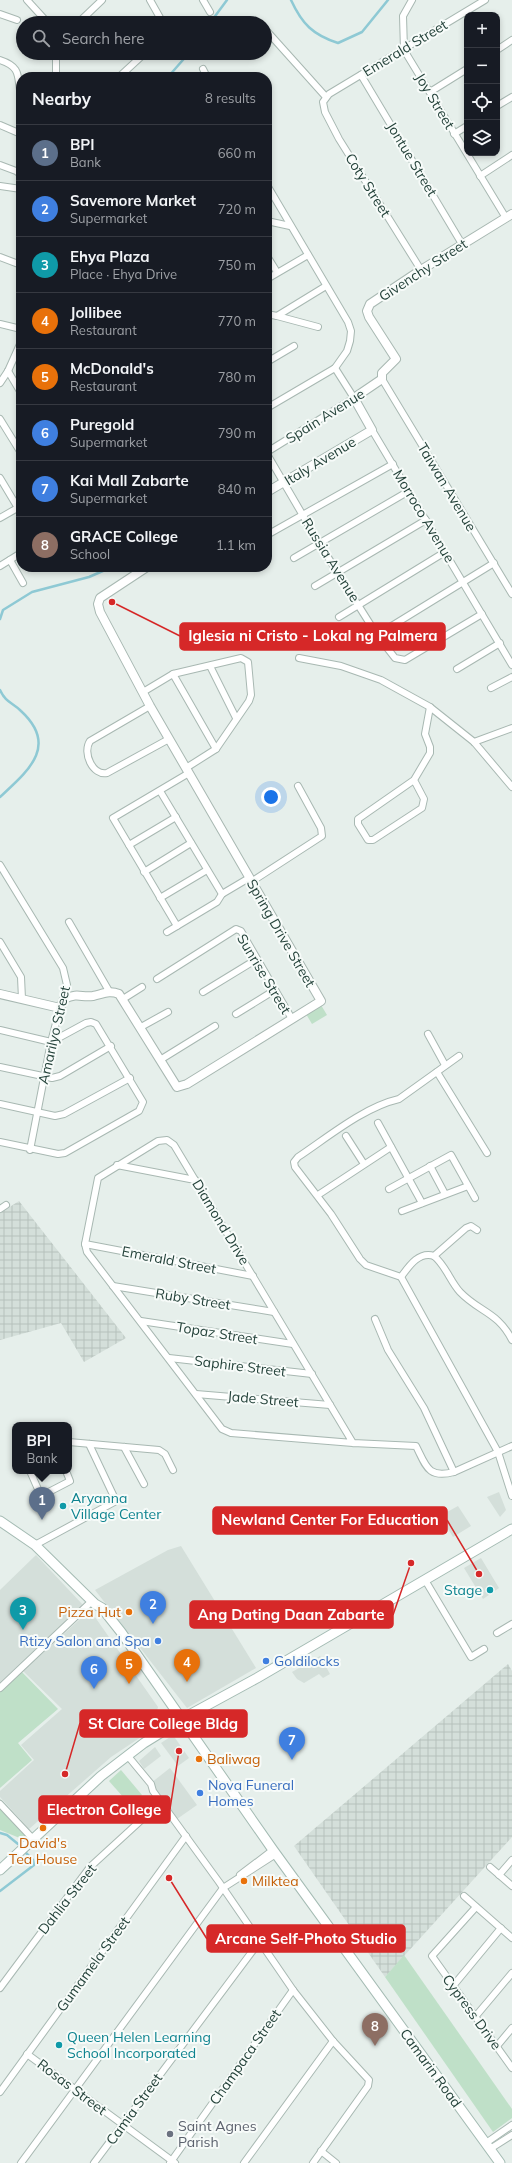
<!DOCTYPE html>
<meta charset="utf-8">
<style>
:root{--surface:#171b24;--page:#20242c;--text:#f1f3f6;--muted:#9ea1a6;--line:#363941;--accent:#8c9099}
body{margin:0;font-family:Mulish,sans-serif;background:var(--page);color:var(--text)}
.controls{position:absolute;right:12px;top:12px;display:grid;overflow:hidden;border-radius:8px;box-shadow:0 2px 6px #0003}
.controls button{width:36px;height:36px;display:grid;place-items:center;padding:0;border:0;border-bottom:1px solid var(--line);background:var(--surface);color:var(--text);font:20px sans-serif}
.you{position:absolute;left:271px;top:797px;width:14px;height:14px;margin:-10px;border:3px solid #fff;border-radius:50%;background:#1a73e8;box-shadow:0 0 0 6px #1a73e833}
.badge{display:grid;place-items:center;width:26px;height:26px;border-radius:50%;background:var(--accent);color:#fff;font-size:13px;font-weight:700}
.pin{position:absolute;translate:-50% -33px;filter:drop-shadow(0 1px 2px #0008)}
.pin::after{content:'';position:absolute;top:21px;width:14px;height:12px;background:inherit;clip-path:polygon(0 0,100% 0,50% 100%)}
.popup{position:absolute;left:12px;top:1422px;width:60px;height:52px;box-sizing:border-box;display:grid;place-content:center;border-radius:8px;background:var(--surface);filter:drop-shadow(0 1px 3px #0005);font-size:13px;white-space:nowrap;color:var(--muted)}
.popup b{font-size:15px;color:var(--text)}
.popup::after{content:'';position:absolute;left:50%;top:100%;margin-left:-8px;border:8px solid transparent;border-top-color:var(--surface)}
.list{margin:0;padding:0;list-style:none}
h2{display:flex;justify-content:space-between;align-items:center;height:52px;margin:0;padding:0 16px;font-size:17px}
h2 small{font-size:13px;font-weight:400;color:var(--muted)}
.list li{display:grid;grid-template-columns:26px 1fr auto;gap:12px;align-items:center;box-sizing:border-box;height:56px;padding:0 16px;border-top:1px solid var(--line)}
.list b{display:block;font-size:15px;white-space:nowrap}
.list p{margin:0;font-size:13px;white-space:nowrap;color:var(--muted)}
.list em{font-size:13px;font-style:normal;color:var(--muted)}
.icon{flex:none;width:22px;height:22px;fill:none;stroke:currentColor;stroke-width:2;stroke-linecap:round;stroke-linejoin:round}
.map{position:relative;flex:none;width:512px;height:2163px;overflow:hidden}
.search{position:absolute;background:var(--surface);box-shadow:0 2px 6px #0003;left:16px;top:16px;width:256px;height:44px;display:flex;align-items:center;gap:10px;box-sizing:border-box;padding:0 14px;border-radius:22px;color:var(--muted);font-size:15px}
.panel{position:absolute;background:var(--surface);box-shadow:0 2px 6px #0003;left:16px;top:72px;width:256px;height:500px;border-radius:16px}
.map>svg:first-child{display:block}
.built{fill:#d4dfda}
.industrial{fill:url(#industrial-grid)}
.grass{fill:#bfe0c8}
.lines{fill:none;stroke-linecap:round;stroke-linejoin:round}
.stream{stroke:#8ec9d4;stroke-width:2.5}
.minor-casing{stroke:#a8b8b2;stroke-width:8}
.tertiary-casing{stroke:#a8b8b2;stroke-width:10}
.secondary-casing{stroke:#a4bbb3;stroke-width:11}
.minor{stroke:#fff;stroke-width:6}
.tertiary{stroke:#fff;stroke-width:8}
.secondary{stroke:#fff;stroke-width:9}
.culture-dot{fill:#0f9aa8;stroke:#f7fbf9;stroke-width:1.5}
.food-dot{fill:#e8710a;stroke:#f7fbf9;stroke-width:1.5}
.shop-dot{fill:#3f7fe0;stroke:#f7fbf9;stroke-width:1.5}
.worship-dot{fill:#6b7280;stroke:#f7fbf9;stroke-width:1.5}
.labels{text-anchor:middle;dominant-baseline:central;stroke-width:4;stroke-linejoin:round;paint-order:stroke}
.street-label{font-size:14px;fill:#24423a;stroke:#f7fbf9}
.culture-label{font-size:14px;fill:#0d838f;stroke:#f7fbf9;text-anchor:start}
.food-label{font-size:14px;fill:#c56008;stroke:#f7fbf9;text-anchor:start}
.shop-label{font-size:14px;fill:#366cbe;stroke:#f7fbf9;text-anchor:start}
.worship-label{font-size:14px;fill:#5b616d;stroke:#f7fbf9;text-anchor:start}
.leader{fill:none;stroke:#d62828;stroke-width:1.5}
.callout-dot{fill:#d62828;stroke:#f7fbf9;stroke-width:1.5}
.callout{fill:#d62828;stroke:#d62828;stroke-width:1.5}
.callout-label{font-size:15px;text-anchor:middle;font-weight:bold;fill:#fff}
</style>
<div class="map">
<svg width="512" height="2163" viewBox="0 0 512 2163">
<defs>
<pattern id="industrial-grid" width="8" height="8" patternUnits="userSpaceOnUse"><rect width="8" height="8" fill="#d4dfda"/><path d="M0 4h8M4 0v8" fill="none" stroke="#b6c1bc"/></pattern>
</defs>
<rect width="100%" height="100%" fill="#e6efeb"/>
<g class="built">
<polygon points="499,1492 506,1510 500,1517 487,1497"/>
<polygon points="458,1506 471,1526 453,1537 440,1516"/>
<polygon points="181,1546 256,1668 187,1708 95,1590 168,1550"/>
<polygon points="36,1555 83,1605 0,1685 0,1590"/>
<polygon points="481,1558 499,1588 483,1599 464,1568"/>
<polygon points="90,1610 158,1707 154,1723 147,1733 111,1757 29,1829 0,1797 0,1791 34,1760 21,1745 62,1709 23,1671"/>
<polygon points="320,1656 330,1674 323,1678 319,1674 304,1683 297,1679 292,1672"/>
<polygon points="173,1735 189,1758 178,1766 161,1743"/>
<polygon points="155,1747 161,1756 144,1769 139,1761"/>
<polygon points="170,1768 197,1805 177,1819 151,1783"/>
</g>
<g class="industrial">
<polygon points="19,1201 126,1338 84,1362 61,1323 0,1340 0,1213"/>
<polygon points="508,1664 512,1671 512,1837 385,1977 294,1846"/>
</g>
<g class="grass">
<polygon points="321,1005 327,1015 312,1024 306,1014"/>
<polygon points="18,1668 58,1709 18,1743 32,1760 0,1788 0,1685"/>
<polygon points="121,1770 142,1795 131,1806 109,1781"/>
<polygon points="0,1799 29,1832 22,1839 0,1830"/>
<polygon points="404,1955 512,2109 512,2118 493,2132 385,1977"/>
</g>
<g class="lines">
<g class="stream">
<path d="M 291,0 C 302,24 313,35 338,43 L 362,32 L 388,0"/>
<polyline points="210,23 227,0"/>
<polyline points="168,77 189,53"/>
<polyline points="0,619 3,610 32,592 89,577 112,567"/>
<path d="M 0,690 C 6,703 12,702 21,711 C 59,746 28,771 0,797"/>
<polyline points="0,1833 7,1835 18,1844"/>
<polyline points="0,1891 34,1865 33,1860 26,1853"/>
</g>
<g class="minor-casing">
<g id="minor">
<polyline points="27,0 48,23"/>
<polyline points="150,0 163,23"/>
<polyline points="203,0 210,12"/>
<polyline points="412,0 403,16 404,50 506,218"/>
<polyline points="0,14 17,20"/>
<polyline points="78,23 102,0"/>
<polyline points="265,29 326,97"/>
<polyline points="497,50 512,40"/>
<polyline points="56,53 56,77"/>
<polyline points="231,53 231,55"/>
<path d="M 0,60 C 22,67 17,77 21,96"/>
<polyline points="203,69 207,77"/>
<polyline points="361,75 462,244"/>
<polyline points="119,77 145,53"/>
<polyline points="430,92 467,69"/>
<polyline points="497,106 512,97"/>
<polyline points="0,125 21,134"/>
<polyline points="454,134 467,126"/>
<polyline points="0,165 16,171 21,175"/>
<polyline points="480,176 512,155"/>
<polyline points="267,185 348,322 351,331 350,341 347,351 335,368 267,408"/>
<polyline points="0,186 21,189"/>
<polyline points="267,221 290,226"/>
<polyline points="267,256 277,272"/>
<polyline points="0,257 21,265"/>
<polyline points="421,270 339,139 325,112 323,102 329,94 485,0"/>
<polyline points="267,279 308,255"/>
<polyline points="267,314 277,316"/>
<polyline points="0,324 21,329"/>
<polyline points="318,327 277,316 326,286"/>
<polyline points="267,362 294,346"/>
<polyline points="8,371 21,393"/>
<polyline points="382,379 512,594"/>
<polyline points="0,383 8,371 21,342"/>
<polyline points="0,419 21,453"/>
<polyline points="372,430 512,665"/>
<polyline points="267,452 354,398 335,368"/>
<polyline points="267,454 319,543 377,635 395,658 405,660 482,614"/>
<polyline points="0,478 18,508"/>
<polyline points="0,518 21,506"/>
<polyline points="267,535 393,464"/>
<polyline points="294,558 409,491"/>
<polyline points="10,560 23,583"/>
<polyline points="0,566 21,553"/>
<polyline points="315,586 426,520"/>
<polyline points="339,617 445,552"/>
<polyline points="377,635 494,563"/>
<polyline points="299,658 341,666 381,680 430,707 474,742 512,787"/>
<polyline points="210,666 236,718"/>
<polyline points="457,669 500,643"/>
<polyline points="173,674 216,749"/>
<polyline points="491,688 512,677"/>
<polyline points="143,692 173,674 241,658 248,662 251,695 249,701 216,749 186,768"/>
<path d="M 150,706 L 90,741 C 82,753 93,776 107,773 L 169,739"/>
<polyline points="474,742 512,728"/>
<polyline points="414,780 424,799 422,808 373,840 368,840 358,824 358,819 414,780 430,753 430,747 425,734 430,707"/>
<polyline points="160,791 222,894"/>
<polyline points="129,845 176,817"/>
<polyline points="0,865 63,968 67,985 64,999"/>
<polyline points="144,872 191,843"/>
<polyline points="251,882 322,836 321,828 298,786"/>
<polyline points="160,898 207,870"/>
<polyline points="69,922 109,991"/>
<polyline points="177,926 113,818 189,773"/>
<polyline points="167,932 217,902 222,894 249,878"/>
<polyline points="0,942 21,977 22,999"/>
<polyline points="157,979 236,929 241,931 292,1019"/>
<polyline points="203,992 257,959"/>
<polyline points="123,999 142,987"/>
<polyline points="236,1014 275,990"/>
<polyline points="141,1027 168,1012"/>
<polyline points="0,1030 51,1042 86,1023 91,1022 96,1024 143,1102 139,1111 65,1153 58,1154 0,1142"/>
<polyline points="428,1034 445,1065"/>
<path d="M 459,1056 L 399,1099 C 364,1107 328,1137 298,1157 L 294,1162 L 295,1167 L 331,1214 L 360,1259 L 366,1265 L 401,1277 L 498,1452 L 512,1496"/>
<polyline points="160,1060 215,1026"/>
<polyline points="0,1067 52,1078 60,1076 111,1046"/>
<polyline points="437,1072 487,1153"/>
<polyline points="0,1104 55,1116 64,1114 130,1078"/>
<polyline points="378,1123 422,1203"/>
<polyline points="346,1136 364,1164"/>
<polyline points="30,1150 51,1042 60,1008"/>
<polyline points="117,1165 195,1180"/>
<polyline points="430,1166 445,1194"/>
<polyline points="389,1189 451,1155 475,1198"/>
<polyline points="318,1195 391,1147"/>
<polyline points="0,1209 6,1205"/>
<polyline points="402,1211 468,1186"/>
<polyline points="85,1244 253,1276"/>
<polyline points="434,1256 466,1228 471,1226 477,1230"/>
<path d="M 401,1277 C 409,1266 419,1251 434,1256 C 446,1266 450,1281 460,1292 C 479,1312 498,1312 512,1340"/>
<polyline points="113,1286 274,1312"/>
<polyline points="375,1319 388,1350 424,1408 454,1472"/>
<polyline points="141,1321 293,1344"/>
<polyline points="169,1358 312,1374"/>
<polyline points="196,1394 330,1405"/>
<polyline points="69,1442 159,1450 165,1454 173,1470"/>
<path d="M 353,1443 L 174,1145 L 167,1140 L 158,1141 L 98,1178 L 85,1244 L 87,1252 L 222,1429 L 231,1433 L 353,1443 L 416,1446 C 426,1466 428,1479 454,1472 L 512,1446"/>
<polyline points="124,1447 144,1484"/>
<polyline points="30,1471 41,1496 70,1481 66,1471"/>
<polyline points="35,1545 116,1501 89,1444"/>
<polyline points="425,1580 471,1657 484,1649"/>
<polyline points="497,1633 512,1624"/>
<polyline points="0,1688 92,1601"/>
<polyline points="127,1755 151,1784 153,1791 219,1882 293,1990 333,2041 369,2080 368,2086 313,2163"/>
<polyline points="0,1804 33,1839"/>
<polyline points="490,1867 512,1886"/>
<polyline points="240,1875 273,1850"/>
<polyline points="499,1875 512,1860"/>
<polyline points="464,1896 512,1938"/>
<polyline points="476,1907 432,1956 512,2068"/>
<polyline points="453,1986 501,1928"/>
<polyline points="0,1988 90,1867 161,1802"/>
<polyline points="475,2017 512,1973"/>
<polyline points="497,2046 512,2028"/>
<polyline points="27,2054 175,2163"/>
<polyline points="0,2092 186,1836"/>
<polyline points="486,2143 512,2125"/>
<polyline points="490,2149 512,2135"/>
<polyline points="321,2151 336,2163"/>
<polyline points="21,2163 223,1888 276,1854"/>
<polyline points="94,2163 260,1941"/>
<polyline points="170,2163 293,1990"/>
<polyline points="244,2163 333,2041"/>
</g>
</g>
<g class="tertiary-casing">
<g id="tertiary">
<polyline points="267,492 372,430 354,398 382,379 382,373 396,359 369,317 367,311 370,304 421,270 512,214"/>
<path d="M 0,994 L 60,1008 L 64,999 C 79,992 81,998 93,996 C 103,994 109,990 119,994 L 177,1087 L 187,1084 L 321,1001 L 150,706 L 100,612 L 98,604 L 100,598 L 147,567"/>
</g>
</g>
<g class="secondary-casing">
<g id="secondary">
<polyline points="0,1521 35,1545 95,1604 102,1608 121,1632 273,1850 500,2163"/>
<polyline points="0,1870 101,1776 144,1743 191,1714 257,1678 512,1529"/>
</g>
</g>
<use href="#minor" class="minor"/>
<use href="#tertiary" class="tertiary"/>
<use href="#secondary" class="secondary"/>
</g>
<g class="culture-dot">
<circle cx="63" cy="1506" r="4"/>
<circle cx="490" cy="1590" r="4"/>
<circle cx="59" cy="2045" r="4"/>
</g>
<g class="food-dot">
<circle cx="129" cy="1612" r="4"/>
<circle cx="199" cy="1759" r="4"/>
<circle cx="43" cy="1828" r="4"/>
<circle cx="244" cy="1881" r="4"/>
</g>
<g class="shop-dot">
<circle cx="158" cy="1641" r="4"/>
<circle cx="266" cy="1661" r="4"/>
<circle cx="200" cy="1793" r="4"/>
</g>
<circle class="worship-dot" cx="170" cy="2134" r="4"/>
<g class="labels">
<g class="street-label">
<text transform="translate(405 48) rotate(-31)">Emerald Street</text>
<text transform="translate(435 101) rotate(59)">Joy Street</text>
<text transform="translate(412 159) rotate(59)">Jontue Street</text>
<text transform="translate(368 185) rotate(58)">Coty Street</text>
<text transform="translate(423 270) rotate(-33)">Givenchy Street</text>
<text transform="translate(325 416) rotate(-32)">Spain Avenue</text>
<text transform="translate(320 461) rotate(-31)">Italy Avenue</text>
<text transform="translate(447 487) rotate(59)">Taiwan Avenue</text>
<text transform="translate(424 516) rotate(59)">Morroco Avenue</text>
<text transform="translate(331 560) rotate(58)">Russia Avenue</text>
<text transform="translate(281 933) rotate(60)">Spring Drive Street</text>
<text transform="translate(264 974) rotate(59)">Sunrise Street</text>
<text transform="translate(54 1035) rotate(-77)">Amarilyo Street</text>
<text transform="translate(221 1222) rotate(59)">Diamond Drive</text>
<text transform="translate(169 1260) rotate(11)">Emerald Street</text>
<text transform="translate(193 1299) rotate(9)">Ruby Street</text>
<text transform="translate(217 1333) rotate(9)">Topaz Street</text>
<text transform="translate(240 1366) rotate(7)">Saphire Street</text>
<text transform="translate(263 1399) rotate(5)">Jade Street</text>
<text transform="translate(67 1899) rotate(-52)">Dahlia Street</text>
<text transform="translate(93 1964) rotate(-54)">Gumamela Street</text>
<text transform="translate(472 2012) rotate(54)">Cypress Drive</text>
<text transform="translate(245 2057) rotate(-55)">Champaca Street</text>
<text transform="translate(431 2068) rotate(54)">Camarin Road</text>
<text transform="translate(72 2087) rotate(37)">Rosas Street</text>
<text transform="translate(134 2109) rotate(-54)">Camia Street</text>
</g>
<g class="culture-label">
<text x="71" y="1498">Aryanna<tspan x="71" dy="16">Village Center</tspan></text>
<text x="482" y="1590" text-anchor="end">Stage</text>
<text x="67" y="2037">Queen Helen Learning<tspan x="67" dy="16">School Incorporated</tspan></text>
</g>
<g class="food-label">
<text x="121" y="1612" text-anchor="end">Pizza Hut</text>
<text x="207" y="1759">Baliwag</text>
<text x="43" y="1843" text-anchor="middle">David's<tspan x="43" dy="16">Tea House</tspan></text>
<text x="252" y="1881">Milktea</text>
</g>
<g class="shop-label">
<text x="150" y="1641" text-anchor="end">Rtizy Salon and Spa</text>
<text x="274" y="1661">Goldilocks</text>
<text x="208" y="1785">Nova Funeral<tspan x="208" dy="16">Homes</tspan></text>
</g>
<g class="worship-label">
<text x="178" y="2126">Saint Agnes<tspan x="178" dy="16">Parish</tspan></text>
</g>
</g>
<path class="leader" d="M112 602L180 636M479 1574L447 1520M411 1563L393 1615M65 1774L80 1723M179 1751L170 1809M169 1878L207 1939"/>
<g class="callout-dot">
<circle cx="112" cy="602" r="4"/>
<circle cx="479" cy="1574" r="4"/>
<circle cx="411" cy="1563" r="4"/>
<circle cx="65" cy="1774" r="4"/>
<circle cx="179" cy="1751" r="4"/>
<circle cx="169" cy="1878" r="4"/>
</g>
<g class="callout">
<rect x="180" y="623" width="265" height="27" rx="4"/>
<rect x="213" y="1507" width="234" height="27" rx="4"/>
<rect x="190" y="1601" width="203" height="27" rx="4"/>
<rect x="80" y="1710" width="167" height="27" rx="4"/>
<rect x="39" y="1796" width="131" height="27" rx="4"/>
<rect x="207" y="1925" width="198" height="27" rx="4"/>
</g>
<g class="callout-label">
<text x="313" y="641">Iglesia ni Cristo - Lokal ng Palmera</text>
<text x="330" y="1525">Newland Center For Education</text>
<text x="291" y="1620">Ang Dating Daan Zabarte</text>
<text x="163" y="1729">St Clare College Bldg</text>
<text x="104" y="1815">Electron College</text>
<text x="306" y="1944">Arcane Self-Photo Studio</text>
</g>
</svg>
<div class="controls">
<button>+</button>
<button>−</button>
<button><svg class="icon" aria-label="locate" viewBox="0 0 24 24"><circle cx="12" cy="12" r="6"/><path d="M12 2v4M12 18v4M2 12h4M18 12h4"/></svg></button>
<button><svg class="icon" aria-label="layers" viewBox="0 0 24 24"><path d="M12 4l9 5-9 5-9-5zM3 14l9 5 9-5"/></svg></button>
</div>
<div class="you"></div>
<div class="pin badge" style="left:42px;top:1520px;background:#5c6f8a">1</div>
<div class="popup"><b>BPI</b>Bank</div>
<div class="pin badge" style="left:153px;top:1624px;background:#3f7fe0">2</div>
<div class="pin badge" style="left:23px;top:1630px;background:#0f9aa8">3</div>
<div class="pin badge" style="left:187px;top:1682px;background:#e8710a">4</div>
<div class="pin badge" style="left:129px;top:1684px;background:#e8710a">5</div>
<div class="pin badge" style="left:94px;top:1689px;background:#3f7fe0">6</div>
<div class="pin badge" style="left:292px;top:1760px;background:#3f7fe0">7</div>
<div class="pin badge" style="left:375px;top:2046px;background:#8d6e63">8</div>
<div class="search"><svg class="icon" aria-label="search" viewBox="0 0 24 24"><circle cx="10" cy="10" r="6"/><path d="M15 15l6 6"/></svg>Search here</div>
<section class="panel">
<h2>Nearby<small>8 results</small></h2>
<ul class="list">
<li><span class="badge" style="background:#5c6f8a">1</span><div><b>BPI</b><p>Bank</p></div><em>660 m</em></li>
<li><span class="badge" style="background:#3f7fe0">2</span><div><b>Savemore Market</b><p>Supermarket</p></div><em>720 m</em></li>
<li><span class="badge" style="background:#0f9aa8">3</span><div><b>Ehya Plaza</b><p>Place · Ehya Drive</p></div><em>750 m</em></li>
<li><span class="badge" style="background:#e8710a">4</span><div><b>Jollibee</b><p>Restaurant</p></div><em>770 m</em></li>
<li><span class="badge" style="background:#e8710a">5</span><div><b>McDonald's</b><p>Restaurant</p></div><em>780 m</em></li>
<li><span class="badge" style="background:#3f7fe0">6</span><div><b>Puregold</b><p>Supermarket</p></div><em>790 m</em></li>
<li><span class="badge" style="background:#3f7fe0">7</span><div><b>Kai Mall Zabarte</b><p>Supermarket</p></div><em>840 m</em></li>
<li><span class="badge" style="background:#8d6e63">8</span><div><b>GRACE College</b><p>School</p></div><em>1.1 km</em></li>
</ul>
</section>
</div>
